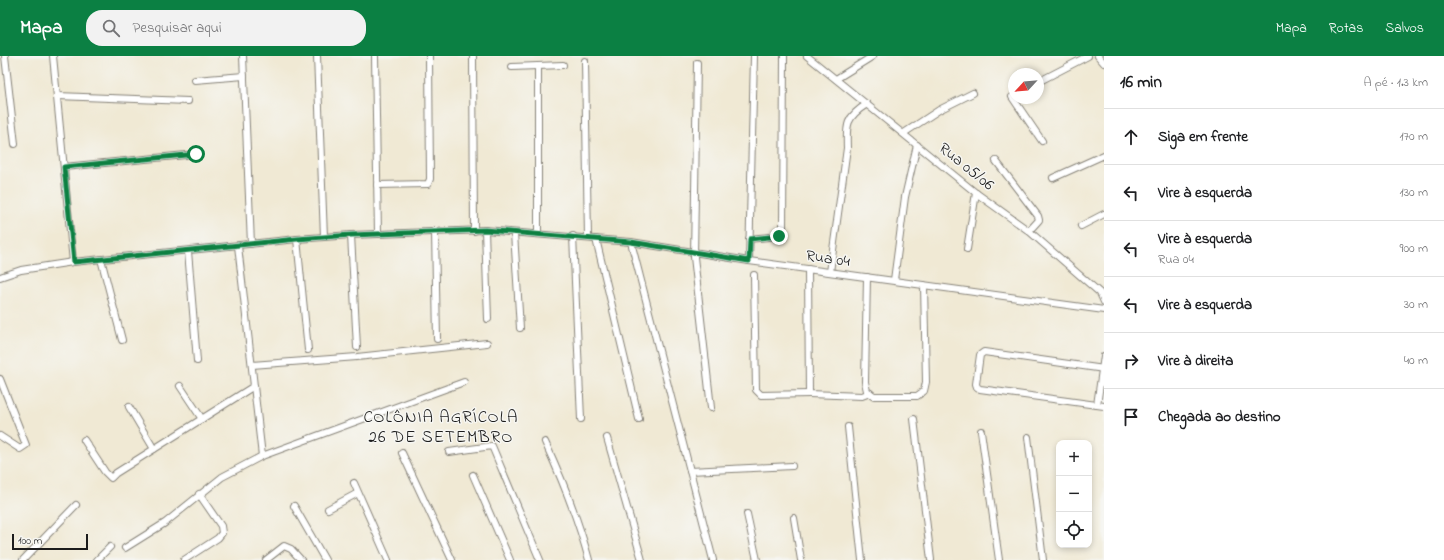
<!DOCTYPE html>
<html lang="pt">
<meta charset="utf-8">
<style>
:root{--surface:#fff;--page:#f2f2f2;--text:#202124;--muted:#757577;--line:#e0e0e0;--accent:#0b8043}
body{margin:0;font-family:"Indie Flower",sans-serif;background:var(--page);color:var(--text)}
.controls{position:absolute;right:12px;bottom:12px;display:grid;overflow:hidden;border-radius:8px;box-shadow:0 2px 6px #0003}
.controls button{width:36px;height:36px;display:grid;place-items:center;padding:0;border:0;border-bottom:1px solid var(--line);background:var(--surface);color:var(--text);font:20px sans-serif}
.compass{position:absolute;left:1008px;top:12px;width:36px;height:36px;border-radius:50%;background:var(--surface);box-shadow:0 2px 6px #0003;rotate:244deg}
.scale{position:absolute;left:12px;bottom:10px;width:76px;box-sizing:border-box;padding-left:4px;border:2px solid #1c1c1c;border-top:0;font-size:11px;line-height:14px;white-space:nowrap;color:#1c1c1c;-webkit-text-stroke:3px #f6f6f2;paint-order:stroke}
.stop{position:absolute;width:12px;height:12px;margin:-9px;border:3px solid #0b8043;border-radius:50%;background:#fff}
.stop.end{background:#0b8043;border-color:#fff;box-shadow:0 1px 4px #0008}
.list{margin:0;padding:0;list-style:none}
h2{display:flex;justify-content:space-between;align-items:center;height:52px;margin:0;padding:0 16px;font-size:17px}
h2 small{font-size:13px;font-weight:400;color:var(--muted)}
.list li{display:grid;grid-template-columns:26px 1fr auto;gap:12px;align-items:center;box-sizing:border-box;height:56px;padding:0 16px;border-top:1px solid var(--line)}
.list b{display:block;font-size:15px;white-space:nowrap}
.list p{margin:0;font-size:13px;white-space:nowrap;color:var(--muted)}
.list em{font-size:13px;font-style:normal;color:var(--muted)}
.icon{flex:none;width:22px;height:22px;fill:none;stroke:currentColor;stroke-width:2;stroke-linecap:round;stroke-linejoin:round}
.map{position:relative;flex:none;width:1104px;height:504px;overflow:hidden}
header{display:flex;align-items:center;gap:24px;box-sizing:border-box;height:56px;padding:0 20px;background:var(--accent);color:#fff}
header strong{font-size:19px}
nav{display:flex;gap:22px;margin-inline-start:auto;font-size:14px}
.search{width:280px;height:36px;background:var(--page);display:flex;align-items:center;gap:10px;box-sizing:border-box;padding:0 14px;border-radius:16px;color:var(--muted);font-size:15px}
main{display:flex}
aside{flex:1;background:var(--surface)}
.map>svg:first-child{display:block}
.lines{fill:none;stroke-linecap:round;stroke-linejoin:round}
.minor-casing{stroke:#868278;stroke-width:8}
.minor{stroke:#fff;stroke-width:6}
.route{stroke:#0b8043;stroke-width:5}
.labels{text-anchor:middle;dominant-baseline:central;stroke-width:3;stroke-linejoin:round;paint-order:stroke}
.street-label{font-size:16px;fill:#1c1c1c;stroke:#f6f6f2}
.neighbourhood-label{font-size:17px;letter-spacing:1px;fill:#1c1c1c;stroke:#f6f6f2}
</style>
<header>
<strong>Mapa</strong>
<div class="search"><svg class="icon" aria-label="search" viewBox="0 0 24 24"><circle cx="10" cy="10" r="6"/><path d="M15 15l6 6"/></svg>Pesquisar aqui</div>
<nav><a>Mapa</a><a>Rotas</a><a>Salvos</a></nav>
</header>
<main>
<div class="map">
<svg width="1104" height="504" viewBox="0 0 1104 504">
<rect width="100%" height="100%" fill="#f6f6f2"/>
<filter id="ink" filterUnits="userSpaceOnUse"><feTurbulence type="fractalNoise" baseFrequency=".025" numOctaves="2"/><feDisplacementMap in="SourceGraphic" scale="8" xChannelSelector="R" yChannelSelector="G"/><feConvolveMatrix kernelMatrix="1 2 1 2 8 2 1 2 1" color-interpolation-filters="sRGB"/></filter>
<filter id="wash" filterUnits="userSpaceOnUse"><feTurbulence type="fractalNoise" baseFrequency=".012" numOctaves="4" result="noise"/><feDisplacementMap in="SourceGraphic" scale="16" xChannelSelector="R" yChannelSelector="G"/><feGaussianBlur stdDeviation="0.9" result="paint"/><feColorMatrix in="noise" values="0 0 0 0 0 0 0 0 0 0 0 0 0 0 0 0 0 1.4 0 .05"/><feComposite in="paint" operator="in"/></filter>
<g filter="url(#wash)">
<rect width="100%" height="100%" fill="#f0e9d4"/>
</g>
<g filter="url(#ink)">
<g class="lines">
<g class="minor-casing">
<g id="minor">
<polyline points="5,0 15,88"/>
<polyline points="53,0 73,206"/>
<polyline points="243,0 251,188"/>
<polyline points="317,0 324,181"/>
<polyline points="375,0 378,178"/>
<polyline points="473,0 474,175"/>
<polyline points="807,0 976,137 1029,175 1100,237 1104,246"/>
<polyline points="1098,0 1104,7"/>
<polyline points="585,5 588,182"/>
<polyline points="697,7 694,201 711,352"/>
<polyline points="512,11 563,9"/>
<polyline points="538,11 538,178"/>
<polyline points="836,23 873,0"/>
<polyline points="195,24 244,20"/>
<polyline points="1038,26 1088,0"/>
<polyline points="57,40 188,45"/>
<polyline points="1014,40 1012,41 1042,85"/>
<polyline points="904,77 939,54 973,37"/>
<polyline points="996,105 1038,160 1039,164 1029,175"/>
<polyline points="64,111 196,98"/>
<polyline points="1053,122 1104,99"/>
<polyline points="377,129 428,128 430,123 429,0"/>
<polyline points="1081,170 1104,158"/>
<polyline points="485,174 488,263"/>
<polyline points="435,175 437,283"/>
<polyline points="514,177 520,272"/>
<polyline points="351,179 357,291"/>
<polyline points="573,180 581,363"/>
<polyline points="297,183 308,294"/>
<polyline points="596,183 639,363"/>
<polyline points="749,183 779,180 783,176 784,0"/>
<polyline points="631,186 713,504"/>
<polyline points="238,190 262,400"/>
<polyline points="967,193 976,137"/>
<polyline points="188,195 197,305"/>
<polyline points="101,203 122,284"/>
<polyline points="749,205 754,0"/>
<polyline points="808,213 809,338 862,340 870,337"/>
<path d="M 830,216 L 847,92 C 846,69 846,61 867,48"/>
<polyline points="754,219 756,334 761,339 809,338"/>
<polyline points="0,221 21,214 73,206 297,183 351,179 485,174 631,186 749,205 1104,254"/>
<polyline points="867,221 865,326 867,335 874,340 917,340 924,335 926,326 924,229"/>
<polyline points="894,224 905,141 917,89"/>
<polyline points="252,309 357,301 487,287"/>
<polyline points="1104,313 984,296 980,299 976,328 977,331 980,333 1104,350"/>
<polyline points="0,323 26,389 20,393 0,380"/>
<polyline points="180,330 202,363"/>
<polyline points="1097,349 1104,300"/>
<polyline points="129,351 154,393"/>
<polyline points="914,363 931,504"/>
<polyline points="848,371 862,504"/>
<polyline points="981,375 999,504"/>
<polyline points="1028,381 1043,504"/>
<polyline points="607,382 642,504"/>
<polyline points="84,384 105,416 111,422 116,417 254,330"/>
<path d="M 545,386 C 563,425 578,463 589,504"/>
<polyline points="449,396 492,390 540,504"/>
<polyline points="402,397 452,504"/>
<polyline points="690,415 792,410"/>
<polyline points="473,419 510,504"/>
<polyline points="354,427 388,504"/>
<polyline points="294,450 325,504"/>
<polyline points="328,453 358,437"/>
<polyline points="747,458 757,504"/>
<polyline points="794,462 801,504"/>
<polyline points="125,492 165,467 222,421 262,400 464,326"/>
<polyline points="23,504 76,449"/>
<polyline points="97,504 110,491"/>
<polyline points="184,504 218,482 222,477 221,470 199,438"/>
<polyline points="266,504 284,490 291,493 301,504"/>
</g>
</g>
<use href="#minor" class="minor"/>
</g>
</g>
<g class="lines" filter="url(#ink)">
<polyline class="route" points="196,98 64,111 74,206 297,183 351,179 485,174 631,186 749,205 750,183 779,180"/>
</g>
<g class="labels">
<g class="street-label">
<text transform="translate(966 111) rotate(39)">Rua 05/06</text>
<text transform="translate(828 203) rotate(8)">Rua 04</text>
</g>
<g class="neighbourhood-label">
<text x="441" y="361">COLÔNIA AGRÍCOLA<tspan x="441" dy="20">26 DE SETEMBRO</tspan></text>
</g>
</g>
</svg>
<div class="controls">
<button>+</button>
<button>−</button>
<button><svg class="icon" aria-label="locate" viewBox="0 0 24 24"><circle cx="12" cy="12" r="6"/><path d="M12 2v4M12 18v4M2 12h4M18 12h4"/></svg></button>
</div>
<svg class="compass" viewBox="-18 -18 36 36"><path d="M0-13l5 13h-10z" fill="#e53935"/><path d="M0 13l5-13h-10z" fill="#757577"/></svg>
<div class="scale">100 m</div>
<div class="stop" style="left:196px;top:98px"></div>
<div class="stop end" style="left:779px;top:180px"></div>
</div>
<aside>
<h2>16 min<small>A pé · 1.3 km</small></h2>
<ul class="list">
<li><svg class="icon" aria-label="ahead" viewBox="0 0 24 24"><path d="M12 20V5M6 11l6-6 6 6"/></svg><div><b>Siga em frente</b></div><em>170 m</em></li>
<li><svg class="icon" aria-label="left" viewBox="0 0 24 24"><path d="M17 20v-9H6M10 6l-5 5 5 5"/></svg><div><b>Vire à esquerda</b></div><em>130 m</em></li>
<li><svg class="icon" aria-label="left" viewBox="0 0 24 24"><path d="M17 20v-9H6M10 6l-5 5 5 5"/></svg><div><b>Vire à esquerda</b><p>Rua 04</p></div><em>900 m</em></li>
<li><svg class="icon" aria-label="left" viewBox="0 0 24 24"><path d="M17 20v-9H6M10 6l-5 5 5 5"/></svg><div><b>Vire à esquerda</b></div><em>30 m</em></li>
<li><svg class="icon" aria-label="right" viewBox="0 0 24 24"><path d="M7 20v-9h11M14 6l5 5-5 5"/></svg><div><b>Vire à direita</b></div><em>40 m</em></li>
<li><svg class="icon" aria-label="arrive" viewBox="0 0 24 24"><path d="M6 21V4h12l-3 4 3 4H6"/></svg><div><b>Chegada ao destino</b></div></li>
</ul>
</aside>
</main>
